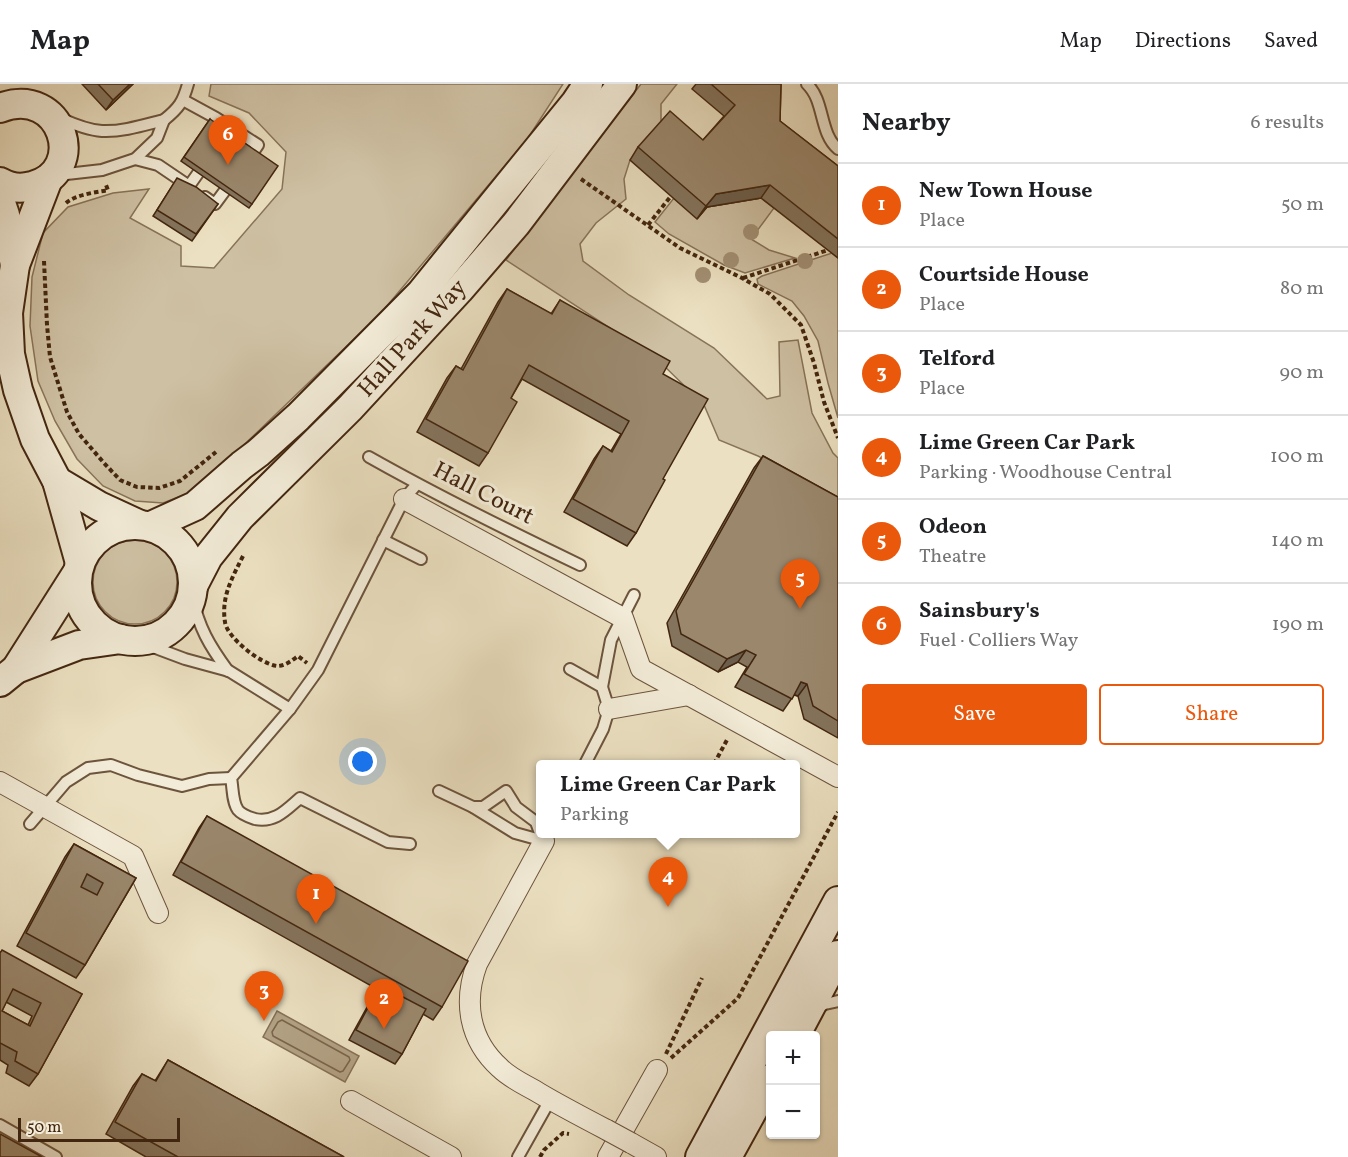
<!DOCTYPE html>
<meta charset="utf-8">
<style>
:root{--surface:#fff;--page:#f2f2f2;--text:#202124;--muted:#757577;--line:#e0e0e0;--accent:#ea580c}
body{margin:0;font-family:Vollkorn,serif;background:var(--page);color:var(--text)}
.controls{position:absolute;right:18px;bottom:18px;display:grid;overflow:hidden;border-radius:6px;box-shadow:0 2px 4px #0004}
.controls button{width:54px;height:54px;display:grid;place-items:center;padding:0;border:0;border-bottom:2px solid var(--line);background:var(--surface);color:var(--text);font:30px sans-serif}
.scale{position:absolute;left:18px;bottom:15px;width:162px;box-sizing:border-box;padding-left:6px;border:3px solid #43260f;border-top:0;font-size:16px;line-height:21px;white-space:nowrap;color:#43260f;-webkit-text-stroke:4px #f2ebd7;paint-order:stroke}
.you{position:absolute;left:363px;top:678px;width:21px;height:21px;margin:-15px;border:4px solid #fff;border-radius:50%;background:#1a73e8;box-shadow:0 0 0 9px #1a73e833}
.badge{display:grid;place-items:center;width:39px;height:39px;border-radius:50%;background:var(--accent);color:#fff;font-size:20px;font-weight:700}
.pin{position:absolute;translate:-50% -50px;filter:drop-shadow(0 2px 3px #0008)}
.pin::after{content:'';position:absolute;top:32px;width:21px;height:18px;background:inherit;clip-path:polygon(0 0,100% 0,50% 100%)}
.popup{position:absolute;left:536px;top:676px;width:264px;height:78px;box-sizing:border-box;display:grid;place-content:center;border-radius:6px;background:var(--surface);filter:drop-shadow(0 2px 4px #0005);font-size:20px;white-space:nowrap;color:var(--muted)}
.popup b{font-size:22px;color:var(--text)}
.popup::after{content:'';position:absolute;left:50%;top:100%;margin-left:-12px;border:12px solid transparent;border-top-color:var(--surface)}
.list{margin:0;padding:0;list-style:none}
h2{display:flex;justify-content:space-between;align-items:center;height:78px;margin:0;padding:0 24px;font-size:26px}
h2 small{font-size:20px;font-weight:400;color:var(--muted)}
.list li{display:grid;grid-template-columns:39px 1fr auto;gap:18px;align-items:center;box-sizing:border-box;height:84px;padding:0 24px;border-top:2px solid var(--line)}
.list b{display:block;font-size:22px;white-space:nowrap}
.list p{margin:0;font-size:20px;white-space:nowrap;color:var(--muted)}
.list em{font-size:20px;font-style:normal;color:var(--muted)}
.actions{display:flex;gap:12px;padding:18px 24px}
.actions a{flex:1;padding:14px 0;border:2px solid var(--accent);border-radius:6px;text-align:center;font-size:21px;color:var(--accent)}
.actions .main{background:var(--accent);color:#fff}
.map{position:relative;flex:none;width:838px;height:1073px;overflow:hidden}
header{display:flex;align-items:center;gap:36px;box-sizing:border-box;height:84px;padding:0 30px;background:var(--surface);border-bottom:2px solid var(--line)}
header strong{font-size:28px}
nav{display:flex;gap:33px;margin-inline-start:auto;font-size:21px}
main{display:flex}
aside{flex:1;background:var(--surface)}
.map>svg:first-child{display:block}
.green{fill:#cec0a3;stroke:#887359;stroke-width:1.5}
.water{fill:#b2a184;stroke:#867055;stroke-width:1.5}
.lines{fill:none;stroke-linecap:round;stroke-linejoin:round}
.shore{stroke:#7a644a;stroke-width:1.5}
.lane-casing{stroke:#6d543c;stroke-width:14}
.street-casing{stroke:#6d543c;stroke-width:22}
.secondary-casing{stroke:#43260f;stroke-width:32}
.path{stroke:#43260f;stroke-width:4;stroke-dasharray:4.5 3;stroke-linecap:butt}
.lane{stroke:#f2ebd7;stroke-width:10}
.street{stroke:#f2ebd7;stroke-width:20}
.secondary{stroke:#f2ebd7;stroke-width:28}
.street-bridge-casing{stroke:#6d543c;stroke-width:22;stroke-linecap:butt}
.street-bridge{stroke:#f2ebd7;stroke-width:20}
.tree{fill:#a28f73}
.wall{fill:#84745d;stroke:#43260f;stroke-width:1.5;fill-rule:evenodd}
.shaded-wall{fill:#6c5e4c;stroke:#43260f;stroke-width:1.5}
.building{fill:#9a876c;stroke:#43260f;stroke-width:1.5;fill-rule:evenodd}
.labels{text-anchor:middle;dominant-baseline:central;stroke-width:6;stroke-linejoin:round;paint-order:stroke}
.street-label{font-size:24px;fill:#43260f;stroke:#f2ebd7}
</style>
<header>
<strong>Map</strong>
<nav><a>Map</a><a>Directions</a><a>Saved</a></nav>
</header>
<main>
<div class="map">
<svg width="838" height="1073" viewBox="0 0 838 1073">
<rect width="100%" height="100%" fill="#ebe0c1"/>
<filter id="stains"><feTurbulence type="fractalNoise" baseFrequency=".00333" numOctaves="4"/><feColorMatrix values="0 0 0 0 .2 0 0 0 0 .09 0 0 0 0 .02 0 0 0 .5 -.17"/></filter>
<radialGradient id="worn" r=".72"><stop offset=".6" stop-color="#630" stop-opacity="0"/><stop offset="1" stop-color="#630" stop-opacity=".3"/></radialGradient>
<g class="green">
<polygon points="211,0 563,0 528,54 381,229 223,381 189,409 163,419 135,417 103,402 77,375 55,337 38,297 30,242 32,193 43,149 68,123 113,109 149,105 130,134 181,162 181,182 214,184 282,105 286,68 249,29 209,12"/>
<polygon points="641,0 677,0 661,20 661,40 630,76 624,95 626,115 596,139 580,160 583,177 629,211 714,264 767,315 780,312 779,258 798,256 812,329 833,369 838,374 838,415 758,372 719,356 704,321 656,274 506,176"/>
<polygon points="674,114 697,134 707,123 761,114 774,124 751,155 769,166 795,174 745,189 724,181 669,150 655,138"/>
<polygon points="832,169 838,174 838,334 828,299 818,257 804,232 792,217 758,200 757,195 762,192"/>
<circle cx="135" cy="498" r="42"/>
</g>
<polygon class="water" points="277,927 359,972 345,998 263,953"/>
<g class="lines">
<polygon class="shore" points="282,936 349,973 350,976 343,987 340,988 273,952 272,948 278,938"/>
<g class="lane-casing">
<g id="lane">
<path d="M 807,0 C 825,17 819,49 838,65"/>
<polyline points="183,16 216,34 258,61 247,77"/>
<path d="M 164,36 C 179,24 183,18 188,0"/>
<polyline points="135,75 158,81 189,102"/>
<path d="M 58,91 L 102,86 L 135,75 L 157,54 L 164,36 C 144,41 122,48 102,47 C 87,46 73,40 60,34"/>
<polyline points="189,102 206,78"/>
<polyline points="205,113 215,120 232,97"/>
<path d="M 369,373 C 438,412 509,447 580,481"/>
<polyline points="383,456 421,475"/>
<path d="M 192,512 C 199,544 209,561 228,587"/>
<polyline points="137,557 185,575 229,587 290,625"/>
<polyline points="570,585 602,603 609,625 603,645 585,680"/>
<polyline points="602,603 611,556 634,511"/>
<polyline points="439,707 473,723 515,749 544,757"/>
<polyline points="473,723 483,723 506,707 516,723 536,738 540,749"/>
<polyline points="30,740 66,698 88,684 111,681 138,691 182,702 209,695 231,694"/>
<path d="M 410,760 L 388,758 L 300,714 C 286,726 275,739 255,735 C 249,733 242,731 238,726 C 232,718 233,703 231,694 L 290,625 L 318,586 L 404,415 L 417,400"/>
<polyline points="816,924 825,920 838,917"/>
<polyline points="0,1041 56,1073"/>
<polyline points="518,1073 550,1016"/>
</g>
</g>
<g class="street-casing">
<g id="street">
<polyline points="404,415 623,534 641,585 838,693"/>
<polyline points="609,625 689,611"/>
<polyline points="0,698 133,772 158,829"/>
<path d="M 544,757 L 477,880 C 463,918 469,956 500,984 C 511,995 526,1001 539,1009 C 561,1022 584,1034 607,1046"/>
<polyline points="351,1017 451,1073"/>
<polyline points="631,1059 656,1073"/>
<polyline points="608,1073 657,986"/>
</g>
</g>
<g class="secondary-casing">
<g id="secondary">
<path d="M 0,24 C 63,0 89,88 32,102 C 21,105 10,104 0,98"/>
<polyline points="48,95 15,181 8,229 10,270 18,306 35,355 57,397 80,479"/>
<polyline points="0,116 5,131 15,181"/>
<polyline points="57,397 99,422 138,440"/>
<circle cx="135" cy="499" r="58"/>
<polyline points="151,442 195,422 242,381 258,369 298,333 421,209 576,18 588,0"/>
<polyline points="194,500 208,473 240,433 350,324 459,206 516,140 622,0"/>
<polyline points="16,585 79,561 121,555"/>
<polyline points="0,598 16,585 77,489"/>
<polyline points="795,952 838,871"/>
<polyline points="700,1073 838,817"/>
<polyline points="727,1073 770,995"/>
</g>
</g>
<g class="path">
<polyline points="581,95 680,164 742,194 770,210 801,241 814,279 824,318 838,354"/>
<path d="M 66,119 C 77,110 94,109 108,106 L 106,101"/>
<polyline points="648,141 671,112"/>
<polyline points="44,177 47,241 50,273 67,328 79,350 104,379 120,396 137,403 159,404 180,397 216,368"/>
<polyline points="743,194 828,166"/>
<path d="M 243,472 C 232,494 221,513 225,538 C 227,554 261,580 277,582 C 285,582 291,577 298,572 L 307,579"/>
<polyline points="714,680 728,654"/>
<polyline points="666,970 702,894"/>
<polyline points="671,974 738,914 838,728"/>
<polyline points="540,1073 544,1066 563,1049 569,1050"/>
</g>
<use href="#lane" class="lane"/>
<use href="#street" class="street"/>
<use href="#secondary" class="secondary"/>
<g class="street-bridge-casing">
<polyline id="street-bridge" points="607,1046 631,1059"/>
</g>
<use href="#street-bridge" class="street-bridge"/>
</g>
<g class="tree">
<circle cx="751" cy="148" r="8"/>
<circle cx="731" cy="176" r="8"/>
<circle cx="805" cy="177" r="8"/>
<circle cx="703" cy="191" r="8"/>
</g>
<g class="wall">
<polygon points="82,0 133,0 106,26"/>
<polygon points="696,0 781,0 780,37 838,82 838,174 761,114 707,123 697,135 630,76 638,63 703,56 724,32 692,5"/>
<polygon points="210,35 252,120 249,124 181,77"/>
<polygon points="173,101 218,120 192,157 153,132"/>
<polygon points="507,205 551,230 560,216 663,290 663,395 636,449 627,462 564,428 594,375 603,362 611,367 621,350 522,295 511,314 488,369 479,382 417,348 447,294 456,282 461,285 498,218"/>
<polygon points="763,372 838,413 838,654 804,635 798,612 794,611 783,627 735,603 747,583 738,578 718,588 672,562 667,539 754,384"/>
<polygon points="207,732 442,923 433,936 423,930 402,970 395,980 349,956 377,905 173,791 199,744"/>
<polygon points="74,760 136,794 85,881 76,894 17,862 65,773"/>
<path d="M 0,868 L 82,910 L 38,990 L 29,1002 L 6,989 L 8,981 L 0,976 ZM 6,918 L 32,932 L 28,941 L 2,927 Z"/>
<polygon points="168,976 344,1073 146,1073 106,1050 133,1002 142,990 155,997"/>
</g>
<g class="shaded-wall">
<polygon points="130,0 133,0 106,26 113,16"/>
<polygon points="770,101 761,114 707,123 697,135 706,122 716,110"/>
<polygon points="746,566 738,578 718,588 727,575"/>
<polygon points="801,598 807,600 798,612 792,610"/>
</g>
<g class="building">
<polygon points="98,0 130,0 113,16"/>
<polygon points="711,0 781,0 780,37 838,82 838,155 770,101 716,110 706,122 638,63 670,27 703,56 735,21"/>
<polygon points="210,35 278,82 252,120 184,73"/>
<polygon points="177,94 196,103 218,120 196,150 157,126"/>
<polygon points="507,205 552,230 560,216 670,277 663,290 708,315 663,395 665,396 636,449 573,415 603,362 612,368 629,337 529,281 511,314 517,318 488,369 426,335 456,282 463,286"/>
<polygon points="763,372 838,413 838,637 813,622 807,600 801,598 792,615 744,590 756,571 746,566 727,575 681,550 676,527"/>
<polygon points="207,732 468,877 442,923 181,778"/>
<path d="M 74,760 L 136,794 L 85,881 L 26,849 ZM 87,790 L 103,799 L 97,811 L 81,803 Z"/>
<path d="M 2,866 L 82,910 L 38,990 L 15,977 L 17,968 L 0,959 L 0,869 ZM 13,905 L 41,919 L 30,942 L 2,927 Z"/>
<polygon points="380,901 426,925 402,970 356,946"/>
<polygon points="168,976 344,1073 178,1073 115,1038 142,990 156,997"/>
<polygon points="0,1050 42,1073 0,1073"/>
</g>
<g class="labels">
<g class="street-label">
<text transform="translate(413 255) rotate(-48)">Hall Park Way</text>
<text transform="translate(483 410) rotate(27)">Hall Court</text>
</g>
</g>
<rect width="100%" height="100%" filter="url(#stains)"/>
<rect width="100%" height="100%" fill="url(#worn)"/>
</svg>
<div class="controls">
<button>+</button>
<button>−</button>
</div>
<div class="scale">50 m</div>
<div class="you"></div>
<div class="pin badge" style="left:316px;top:840px">1</div>
<div class="pin badge" style="left:384px;top:945px">2</div>
<div class="pin badge" style="left:264px;top:937px">3</div>
<div class="pin badge" style="left:668px;top:823px">4</div>
<div class="popup"><b>Lime Green Car Park</b>Parking</div>
<div class="pin badge" style="left:800px;top:525px">5</div>
<div class="pin badge" style="left:228px;top:81px">6</div>
</div>
<aside>
<h2>Nearby<small>6 results</small></h2>
<ul class="list">
<li><span class="badge">1</span><div><b>New Town House</b><p>Place</p></div><em>50 m</em></li>
<li><span class="badge">2</span><div><b>Courtside House</b><p>Place</p></div><em>80 m</em></li>
<li><span class="badge">3</span><div><b>Telford</b><p>Place</p></div><em>90 m</em></li>
<li><span class="badge">4</span><div><b>Lime Green Car Park</b><p>Parking · Woodhouse Central</p></div><em>100 m</em></li>
<li><span class="badge">5</span><div><b>Odeon</b><p>Theatre</p></div><em>140 m</em></li>
<li><span class="badge">6</span><div><b>Sainsbury's</b><p>Fuel · Colliers Way</p></div><em>190 m</em></li>
</ul>
<div class="actions"><a class="main">Save</a><a>Share</a></div>
</aside>
</main>
